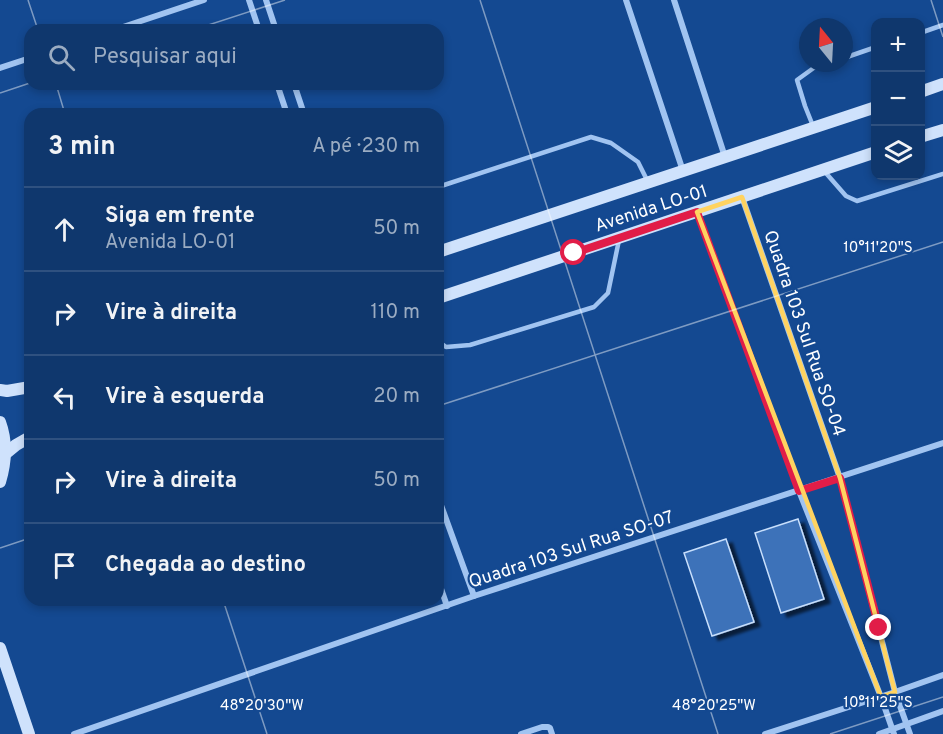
<!DOCTYPE html>
<html lang="pt">
<meta charset="utf-8">
<style>
:root{--surface:#0f376d;--page:#183f72;--text:#f1f3f6;--muted:#9bacc2;--line:#2f5180}
body{margin:0;font-family:Overpass,sans-serif;background:var(--page);color:var(--text)}
.controls{position:absolute;right:18px;top:18px;display:grid;overflow:hidden;border-radius:12px;box-shadow:0 3px 9px #0003}
.controls button{width:54px;height:54px;display:grid;place-items:center;padding:0;border:0;border-bottom:2px solid var(--line);background:var(--surface);color:var(--text);font:30px sans-serif}
.compass{position:absolute;left:799px;top:18px;width:54px;height:54px;border-radius:50%;background:var(--surface);box-shadow:0 3px 9px #0003;rotate:342deg}
.stop{position:absolute;width:18px;height:18px;margin:-14px;border:4px solid #e11d48;border-radius:50%;background:#fff}
.stop.end{background:#e11d48;border-color:#fff;box-shadow:0 2px 6px #0008}
.list{margin:0;padding:0;list-style:none}
h2{display:flex;justify-content:space-between;align-items:center;height:78px;margin:0;padding:0 24px;font-size:26px}
h2 small{font-size:20px;font-weight:400;color:var(--muted)}
.list li{display:grid;grid-template-columns:39px 1fr auto;gap:18px;align-items:center;box-sizing:border-box;height:84px;padding:0 24px;border-top:2px solid var(--line)}
.list b{display:block;font-size:22px;white-space:nowrap}
.list p{margin:0;font-size:20px;white-space:nowrap;color:var(--muted)}
.list em{font-size:20px;font-style:normal;color:var(--muted)}
.icon{flex:none;width:33px;height:33px;fill:none;stroke:currentColor;stroke-width:2;stroke-linecap:round;stroke-linejoin:round}
.map{position:relative;flex:none;width:943px;height:734px;overflow:hidden}
.search{position:absolute;background:var(--surface);box-shadow:0 3px 9px #0003;left:24px;top:24px;width:420px;height:66px;display:flex;align-items:center;gap:15px;box-sizing:border-box;padding:0 21px;border-radius:18px;color:var(--muted);font-size:22px}
.panel{position:absolute;background:var(--surface);box-shadow:0 3px 9px #0003;left:24px;top:108px;width:420px;height:498px;border-radius:18px}
.map>svg:first-child{display:block}
.building{fill:#3d72b9;stroke:#c8dffc;stroke-width:1.5;filter:url(#shadow)}
.lines{fill:none;stroke-linecap:round;stroke-linejoin:round}
.lane{stroke:#a1c4f1;stroke-width:4.5}
.street{stroke:#a1c4f1;stroke-width:6}
.secondary{stroke:#cfe2fc;stroke-width:12}
.route{stroke:#e11d48;stroke-width:8}
.marked{fill:none;stroke:#ffd361;stroke-width:4.5;stroke-linejoin:round}
.ticks{fill:none;stroke:#fff;stroke-width:1.5;stroke-opacity:0.45}
.labels{text-anchor:middle;stroke-width:4.5;stroke-linejoin:round;paint-order:stroke}
.street-label{font-size:18px;fill:#fff;stroke:#144991}
.ticks-label{font-size:15px;text-anchor:middle;fill:#fff;stroke:#144991;stroke-width:4.5;stroke-linejoin:round;paint-order:stroke}
</style>
<div class="map">
<svg width="943" height="734" viewBox="0 0 943 734">
<defs>
<filter id="shadow"><feDropShadow dx="6" dy="4" stdDeviation="1.5" flood-color="#0009"/></filter>
</defs>
<rect width="100%" height="100%" fill="#144991"/>
<!-- building -->
<g class="building">
<path d="M 798,519 L 824,599 L 781,613 L 755,533 Z"/>
<path d="M 726,539 L 754,622 L 712,636 L 684,553 Z"/>
</g>
<g class="lines">
<!-- lane -->
<g class="lane">
<path d="M 920,33 L 943,25"/>
<path d="M 844,58 L 876,47"/>
<path d="M 813,126 L 805,106 L 797,80 L 815,67 L 827,63"/>
<path d="M 825,172 L 846,196 L 857,201 L 943,174"/>
<path d="M 438,187 L 591,137 L 611,143 L 638,162 L 647,180"/>
<path d="M 28,330 L 30,329"/>
<path d="M 438,341 L 446,347 L 470,345 L 594,307 L 608,293 L 619,240"/>
</g>
<!-- street -->
<g class="street">
<path d="M 249,0 L 259,30"/>
<path d="M 266,0 L 276,30"/>
<path d="M 626,0 L 683,171"/>
<path d="M 674,0 L 725,157"/>
<path d="M 114,30 L 204,0"/>
<path d="M 0,68 L 30,58"/>
<path d="M 277,84 L 287,114"/>
<path d="M 294,84 L 304,114"/>
<path d="M 742,197 L 840,478 L 895,692 L 910,734"/>
<path d="M 697,212 L 799,491 L 881,697 L 894,734"/>
<path d="M 438,497 L 474,596"/>
<path d="M 438,580 L 447,606"/>
<path d="M 74,734 L 474,596 L 943,443"/>
<path d="M 521,734 L 542,727 L 548,727 L 550,728 L 552,734"/>
<path d="M 765,734 L 895,692 L 943,675"/>
<path d="M 879,734 L 943,711"/>
</g>
<!-- secondary -->
<g class="secondary">
<path d="M 920,92 L 943,84"/>
<path d="M 920,137 L 943,130"/>
<path d="M 438,252 L 876,107"/>
<path d="M 438,298 L 876,152"/>
<path d="M 0,390 L 7,391 L 30,387"/>
<path d="M 0,422 C 7,441 6,462 0,482"/>
<path d="M 5,454 L 16,445 L 30,437"/>
<path d="M 0,648 L 29,734"/>
</g>
</g>
<g class="lines">
<!-- route -->
<path class="route" d="M 574,253 L 697,212 L 799,491 L 840,478 L 879,628"/>
</g>
<!-- marked area -->
<path class="marked" d="M 742,197 L 840,478 L 895,692 L 881,697 L 697,212 Z"/>
<!-- ticks -->
<path class="ticks" d="M 28,0 L 38,30M 480,0 L 718,734M 931,0 L 943,37M 193,30 L 285,0M 56,84 L 65,114M 0,93 L 30,83M 438,406 L 943,242M 0,548 L 30,538M 223,600 L 267,734M 830,734 L 943,697"/>
<g class="labels">
<!-- street labels -->
<g class="street-label">
<text transform="translate(651 208) rotate(-18)" y="6">Avenida LO-01</text>
<text transform="translate(805 333) rotate(71)" y="6">Quadra 103 Sul Rua SO-04</text>
<text transform="translate(571 549) rotate(-18)" y="6">Quadra 103 Sul Rua SO-07</text>
</g>
</g>
<g class="ticks-label">
<text x="878" y="252">10°11'20"S</text>
<text x="878" y="707">10°11'25"S</text>
<text x="262" y="710">48°20'30"W</text>
<text x="714" y="710">48°20'25"W</text>
</g>
</svg>
<div class="controls">
<button>+</button>
<button>−</button>
<button><svg class="icon" aria-label="layers" viewBox="0 0 24 24"><path d="M12 4l9 5-9 5-9-5zM3 14l9 5 9-5"/></svg></button>
</div>
<svg class="compass" viewBox="-18 -18 36 36"><path d="M0-13l5 13h-10z" fill="#e53935"/><path d="M0 13l5-13h-10z" fill="#9bacc2"/></svg>
<div class="stop" style="left:574px;top:253px"></div>
<div class="stop end" style="left:879px;top:628px"></div>
<div class="search"><svg class="icon" aria-label="search" viewBox="0 0 24 24"><circle cx="10" cy="10" r="6"/><path d="M15 15l6 6"/></svg>Pesquisar aqui</div>
<section class="panel">
<h2>3 min<small>A pé · 230 m</small></h2>
<ul class="list">
<li><svg class="icon" aria-label="ahead" viewBox="0 0 24 24"><path d="M12 20V5M6 11l6-6 6 6"/></svg><div><b>Siga em frente</b><p>Avenida LO-01</p></div><em>50 m</em></li>
<li><svg class="icon" aria-label="right" viewBox="0 0 24 24"><path d="M7 20v-9h11M14 6l5 5-5 5"/></svg><div><b>Vire à direita</b></div><em>110 m</em></li>
<li><svg class="icon" aria-label="left" viewBox="0 0 24 24"><path d="M17 20v-9H6M10 6l-5 5 5 5"/></svg><div><b>Vire à esquerda</b></div><em>20 m</em></li>
<li><svg class="icon" aria-label="right" viewBox="0 0 24 24"><path d="M7 20v-9h11M14 6l5 5-5 5"/></svg><div><b>Vire à direita</b></div><em>50 m</em></li>
<li><svg class="icon" aria-label="arrive" viewBox="0 0 24 24"><path d="M6 21V4h12l-3 4 3 4H6"/></svg><div><b>Chegada ao destino</b></div></li>
</ul>
</section>
</div>
